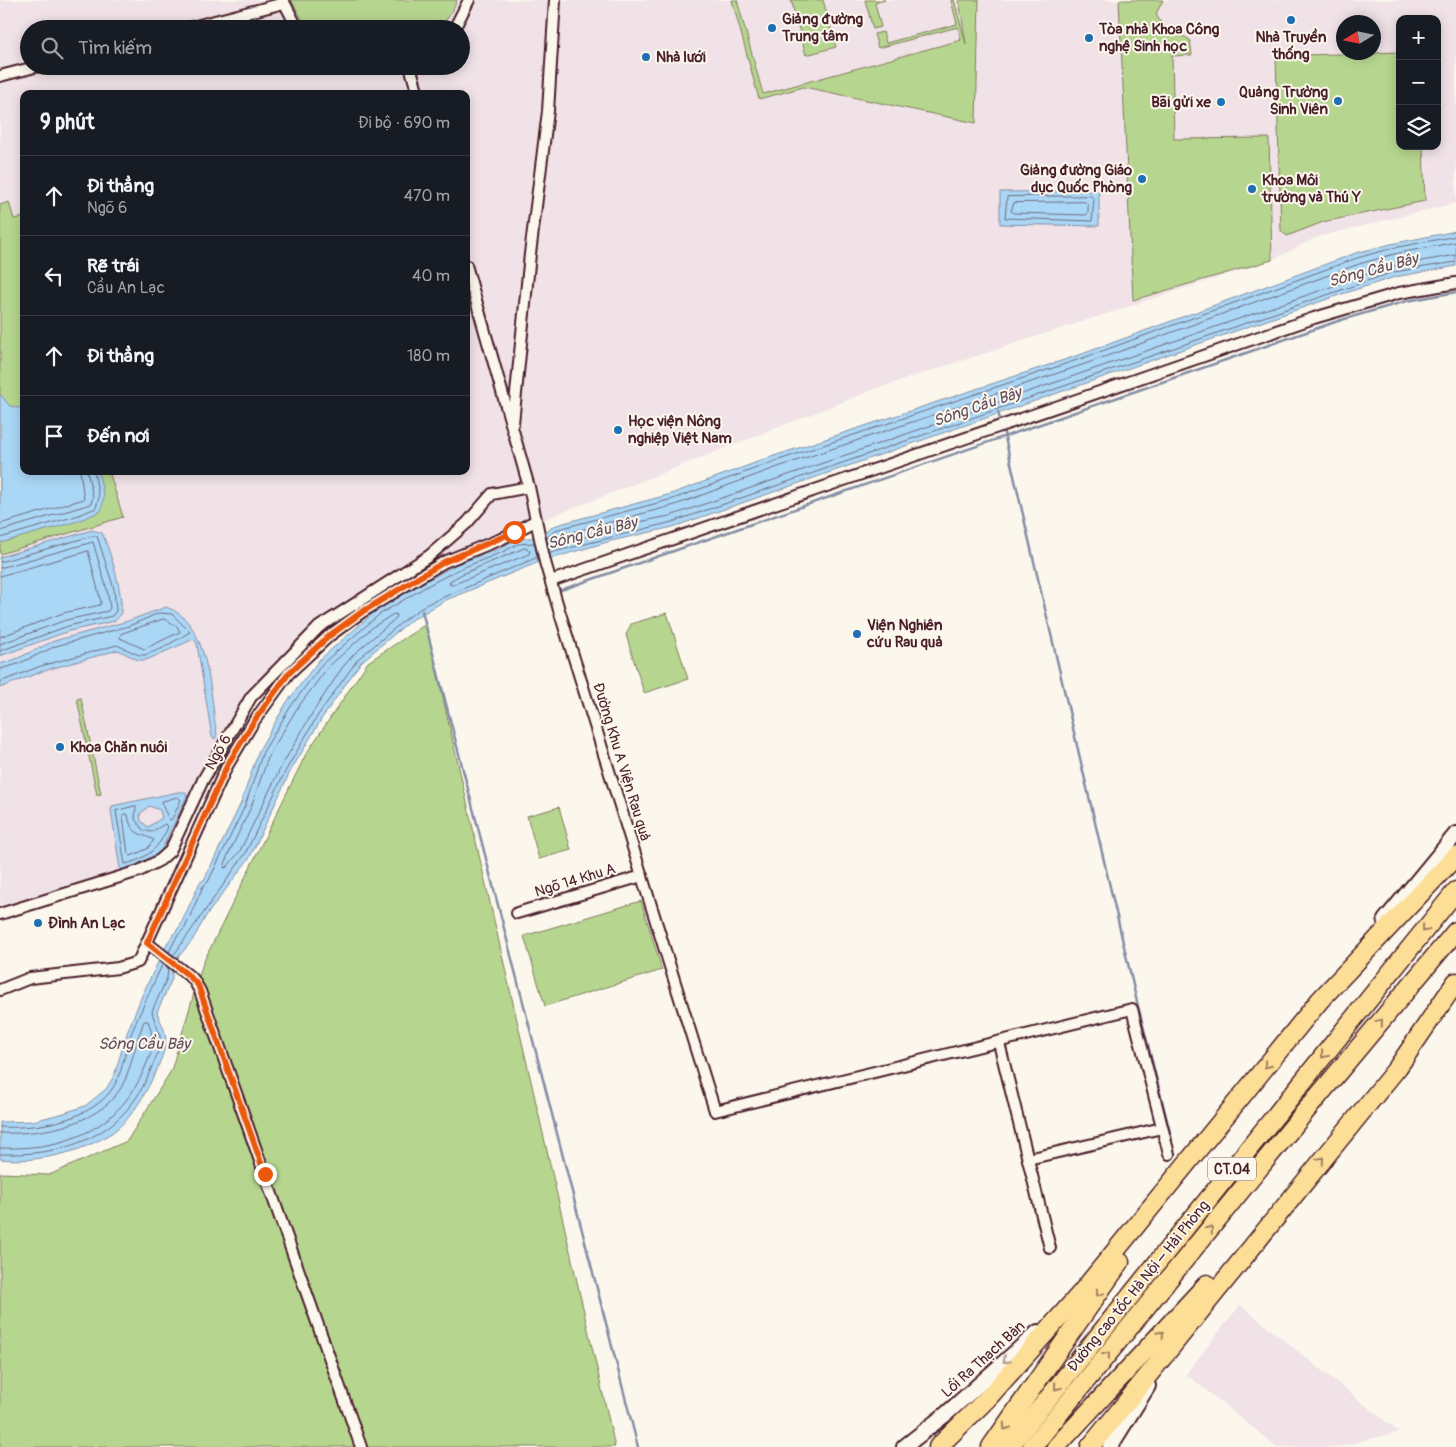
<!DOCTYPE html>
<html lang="vi">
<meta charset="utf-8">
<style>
:root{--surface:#171b24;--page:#242831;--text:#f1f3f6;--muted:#9ea1a6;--line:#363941}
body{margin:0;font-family:Pangolin,sans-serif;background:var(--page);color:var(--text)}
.controls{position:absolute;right:15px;top:15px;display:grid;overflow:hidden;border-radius:10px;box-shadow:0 2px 12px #0003}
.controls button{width:45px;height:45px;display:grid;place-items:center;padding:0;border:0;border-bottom:1px solid var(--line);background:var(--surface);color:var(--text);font:25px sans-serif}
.compass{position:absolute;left:1336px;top:15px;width:45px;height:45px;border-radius:50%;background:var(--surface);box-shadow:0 2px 12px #0003;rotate:260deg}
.stop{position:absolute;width:15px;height:15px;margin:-11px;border:4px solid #ea580c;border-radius:50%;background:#fff}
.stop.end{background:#ea580c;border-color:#fff;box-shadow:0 1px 5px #0008}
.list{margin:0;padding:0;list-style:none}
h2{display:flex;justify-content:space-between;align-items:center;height:65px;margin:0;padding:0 20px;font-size:21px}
h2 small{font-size:16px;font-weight:400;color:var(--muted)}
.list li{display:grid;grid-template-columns:32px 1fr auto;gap:15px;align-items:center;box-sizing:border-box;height:80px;padding:0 20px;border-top:1px solid var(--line)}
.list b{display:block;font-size:19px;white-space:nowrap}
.list p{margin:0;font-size:16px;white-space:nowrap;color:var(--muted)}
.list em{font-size:16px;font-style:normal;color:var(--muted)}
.icon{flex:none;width:28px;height:28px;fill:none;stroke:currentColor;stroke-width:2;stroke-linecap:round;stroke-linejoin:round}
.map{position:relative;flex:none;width:1456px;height:1447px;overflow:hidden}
.search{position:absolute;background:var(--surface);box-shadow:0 2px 12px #0003;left:20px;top:20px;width:450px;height:55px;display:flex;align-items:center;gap:12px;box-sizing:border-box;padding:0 18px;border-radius:28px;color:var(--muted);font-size:19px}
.panel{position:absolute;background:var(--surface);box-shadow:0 2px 12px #0003;left:20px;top:90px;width:450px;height:385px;border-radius:10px}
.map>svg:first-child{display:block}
.built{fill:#f0e2e7;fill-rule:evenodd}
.green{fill:#b6d68f;stroke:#807a5d}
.water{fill:#aad7f6;stroke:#848da5;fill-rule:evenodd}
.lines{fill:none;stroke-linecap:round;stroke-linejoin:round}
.shore{stroke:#70697c;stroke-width:1}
.stream{stroke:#848da5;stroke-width:2.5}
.minor-casing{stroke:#4a1f2b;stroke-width:14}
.secondary-casing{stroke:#4a1f2b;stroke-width:18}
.motorway-casing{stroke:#4a1f2b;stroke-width:21}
.minor{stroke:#fbf7ec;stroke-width:10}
.secondary{stroke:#fbf7ec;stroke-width:14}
.motorway{stroke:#fcde96;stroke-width:18}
.oneway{stroke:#a37e60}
.oneway2{stroke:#ab9695}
.route{stroke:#ea580c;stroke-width:6}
.poi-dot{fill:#1f6fb2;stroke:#fbf7ec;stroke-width:2}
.labels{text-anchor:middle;stroke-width:4;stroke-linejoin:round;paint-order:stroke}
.shield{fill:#fbf7ec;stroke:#7f6065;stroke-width:1}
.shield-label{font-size:14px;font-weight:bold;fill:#4a1f2b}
.poi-label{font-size:15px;font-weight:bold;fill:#4a1f2b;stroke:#fbf7ec;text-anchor:start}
.street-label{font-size:15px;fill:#4a1f2b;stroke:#fbf7ec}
.water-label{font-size:16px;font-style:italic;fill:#624d5e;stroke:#fbf7ec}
</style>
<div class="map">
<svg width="1456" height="1447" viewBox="0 0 1456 1447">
<rect width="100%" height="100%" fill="#fbf7ec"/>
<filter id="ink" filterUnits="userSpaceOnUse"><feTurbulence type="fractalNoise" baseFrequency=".02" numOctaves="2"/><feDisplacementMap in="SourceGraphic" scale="10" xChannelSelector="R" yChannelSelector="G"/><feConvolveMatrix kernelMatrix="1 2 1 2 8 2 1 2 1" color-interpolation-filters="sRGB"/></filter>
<g filter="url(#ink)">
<!-- built -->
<g class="built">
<path d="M 0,0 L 1456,0 L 1456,203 L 1317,237 L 1272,260 L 878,388 L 388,581 L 317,624 L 248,696 L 165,852 L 156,861 L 0,911 ZM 1400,19 L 1437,19 L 1437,146 L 1400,146 ZM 1344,22 L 1374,22 L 1374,52 L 1344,52 ZM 29,29 L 461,29 L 461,66 L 29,66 ZM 24,94 L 466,94 L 466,471 L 24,471 Z"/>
<path d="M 1240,1305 L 1399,1432 L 1337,1447 L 1277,1447 L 1186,1374 Z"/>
</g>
<!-- green -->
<g class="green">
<path d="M 291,0 L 457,0 L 453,10 L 440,29 L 308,29 Z"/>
<path d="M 732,0 L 737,0 L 763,94 L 961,40 L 958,27 L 878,48 L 874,34 L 883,32 L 886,43 L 957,24 L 951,0 L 954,0 L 966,44 L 959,0 L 979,0 L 976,123 L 804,87 L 759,99 Z"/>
<path d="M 791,0 L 823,0 L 836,47 L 806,55 Z"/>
<path d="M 865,0 L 885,0 L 875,3 L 881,27 L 873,29 Z"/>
<path d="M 1119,0 L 1163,0 L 1156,14 C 1166,34 1174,30 1190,40 L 1192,55 L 1172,56 L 1174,139 L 1269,138 L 1272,260 L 1133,300 Z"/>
<path d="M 1400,52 L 1400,146 L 1423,146 L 1425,201 L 1323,222 L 1287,236 L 1281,231 L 1276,56 Z"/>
<path d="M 9,202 L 14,219 L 24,217 L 24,471 L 109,471 L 123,517 L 0,554 L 0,205 Z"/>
<path d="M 667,613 L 688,679 L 644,693 L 626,635 L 631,624 Z"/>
<path d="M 426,624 L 615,1447 L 0,1447 L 0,1173 L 49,1175 L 127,1141 L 171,1071 L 203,963 L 306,754 L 368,662 Z"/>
<path d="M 81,698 L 101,794 L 97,795 L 77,699 Z"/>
<path d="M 559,807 L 571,850 L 539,859 L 527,816 Z"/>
<path d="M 641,901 L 662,970 L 545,1006 L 524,936 Z"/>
</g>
<!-- water -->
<g class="water">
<path d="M 1099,191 L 1099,226 L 1000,224 L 1000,192 Z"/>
<path d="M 1456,231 L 1456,266 L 1395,277 L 1339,295 L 673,527 L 611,541 L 539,562 L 446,600 L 410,621 L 361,662 L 322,718 L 290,772 L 250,857 L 206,916 L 192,941 L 179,956 L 172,970 L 172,979 L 157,1012 C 159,1019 164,1027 165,1033 C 168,1046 160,1062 155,1073 C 145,1095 132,1118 113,1132 C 82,1153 37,1163 0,1159 L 0,1122 L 33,1121 L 64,1113 L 85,1106 L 106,1089 L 114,1076 L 127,1033 L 143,993 L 168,942 L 180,926 L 200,882 L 204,880 L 241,803 L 259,750 L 287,702 L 319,660 L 378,609 L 424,582 L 455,565 L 503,547 L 515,539 L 542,537 L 553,526 L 671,494 L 771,457 L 1082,354 L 1356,253 L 1391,244 Z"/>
<path d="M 0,394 L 10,406 L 24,409 L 24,471 L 98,471 L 104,497 L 101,511 L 78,521 L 0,543 Z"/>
<path d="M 92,530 L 102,533 C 110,551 123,592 121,611 C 121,615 118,618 115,621 L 69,631 L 0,656 L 0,557 Z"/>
<path d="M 166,607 C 210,621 210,695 217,735 L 215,739 L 212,737 L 197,644 L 194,639 L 146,660 L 138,660 L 118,650 L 43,671 L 0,688 L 0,664 L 16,659 L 54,641 L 128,621 Z"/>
<path d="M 178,792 L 186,792 L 187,796 L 160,853 L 144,863 L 124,870 L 120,869 L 111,810 L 112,806 ZM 149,806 L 160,810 L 162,818 L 148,827 L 141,821 L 140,814 Z"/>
</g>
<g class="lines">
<!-- shore -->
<g class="shore">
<path d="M 1091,196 L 1094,199 L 1092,221 L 1005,218 L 1007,197 Z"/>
<path d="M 1085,202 L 1088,205 L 1088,213 L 1086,215 L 1014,213 L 1011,211 L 1014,203 Z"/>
<path d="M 1456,242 L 1394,254 L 1359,264 L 1085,364 L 775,468 L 675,505 L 558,536 L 553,543 L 556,545 C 594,535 631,522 670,516 L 1368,274 L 1393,266 L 1456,255"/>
<path d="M 0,524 L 84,499 L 80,471"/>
<path d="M 0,531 L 91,504 L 93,497 L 87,471"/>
<path d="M 0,538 L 76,516 L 96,508 L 99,497 L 94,471"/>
<path d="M 546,539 L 555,530 L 673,499 L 773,462 L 1083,358 L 1357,258 L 1393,248 L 1456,236"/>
<path d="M 525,548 L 530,550 L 529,554 L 452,585 L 449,584 L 450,581 L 460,575 Z"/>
<path d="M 550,553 L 672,522 L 1370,280 L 1394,272 L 1456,262"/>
<path d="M 0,562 L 92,536 L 97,536 L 114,589 L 116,611 L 112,616 L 68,626 L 0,651"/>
<path d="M 0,568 L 93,542 L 107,590 L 110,608 L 108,611 L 66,620 L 0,644"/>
<path d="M 0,576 L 88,551 L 101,602 L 100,605 L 63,613 L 0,637"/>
<path d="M 394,614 L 397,615 L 396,618 L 354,654 L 342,668 L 313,712 L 281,767 L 240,851 L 227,867 L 224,868 L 227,857 L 251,807 L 269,755 L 296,710 L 328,667 L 373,627 Z"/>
<path d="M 164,619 L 177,626 L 180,632 L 144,649 L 120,638 L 121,634 Z"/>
<path d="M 0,669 L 18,664 L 56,646 L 129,626 L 159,613 L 172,614 L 190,632 L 161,649 L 145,655 L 139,655 L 117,645 L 41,666 L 0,682"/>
<path d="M 178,797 L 181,800 L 172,819 L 169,820 L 161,802 Z"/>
<path d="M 136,806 L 135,819 L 143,830 L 151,832 L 165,824 L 168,827 C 159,848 147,859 125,864 L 116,811 Z"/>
<path d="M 125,814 L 128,815 C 131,836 142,833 154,840 L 147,849 L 131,856 L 128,854 L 123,816 Z"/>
<path d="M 169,952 L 177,936 L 185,928 L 203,886 L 208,882 L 245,806 L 263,752 L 291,706 L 323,663 L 380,614 L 427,586 L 457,570 L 505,551 L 517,544 L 535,543"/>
<path d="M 173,956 L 245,854 L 286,770 L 318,715 L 358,659 L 407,618 L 427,604 L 538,557"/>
<path d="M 0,1127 C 35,1129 87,1121 110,1092 C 123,1075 124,1053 131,1034 C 141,1010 152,987 163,963"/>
<path d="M 0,1133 C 43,1135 106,1124 125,1080 C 133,1061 136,1040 144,1021 L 148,1021 C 156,1045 153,1049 143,1072 C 116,1132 62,1150 0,1148"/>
<path d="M 0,1154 C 63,1156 121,1138 148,1076 C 152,1066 158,1055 160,1044 C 162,1033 154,1023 152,1011 L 167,978 L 168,967"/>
</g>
<!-- stream -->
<g class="stream">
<path d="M 998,412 L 1001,424"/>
<path d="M 1003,429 L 1137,1002 L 1172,1140"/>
<path d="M 561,590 L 1341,320 L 1407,301 L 1456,292"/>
<path d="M 422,611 L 638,1447"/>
</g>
<!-- minor casing -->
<g class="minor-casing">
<g id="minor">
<path d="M 283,0 L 298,29"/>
<path d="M 184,29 L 284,3"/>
<path d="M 454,29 L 469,0"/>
<path d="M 361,66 L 390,66"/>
<path d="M 410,66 L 418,94"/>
<path d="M 0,76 L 39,66"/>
<path d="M 466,265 L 529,487 L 545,562 L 559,610 L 715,1111 L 1132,1009 L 1169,1154"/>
<path d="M 513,423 L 530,254 L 548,111 L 555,0"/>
<path d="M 551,581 L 1314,318 L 1399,293 L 1456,283"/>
<path d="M 517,913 L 642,876"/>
<path d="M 0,914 L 139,871 L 160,860 L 170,851 L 203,780 L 251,697 L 319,627 L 429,556 L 467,523 L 492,494 L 529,487"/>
<path d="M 147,943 L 193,979 L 200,991 L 361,1447"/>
<path d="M 0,990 L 30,978 L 118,968 L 138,962 L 227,766 L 254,721 L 289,673 L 329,636 L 362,612 L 444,562 L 501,539 L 535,521"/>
<path d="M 999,1043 L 1050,1248"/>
<path d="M 1028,1159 L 1162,1128"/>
</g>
</g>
<!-- secondary casing -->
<g class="secondary-casing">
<g id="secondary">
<path d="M 1385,920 L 1456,834"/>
<path d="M 904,1447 L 946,1414 L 1038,1332"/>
<path d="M 1110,1447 L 1148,1386"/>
</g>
</g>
<!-- motorway casing -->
<g class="motorway-casing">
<g id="motorway">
<path d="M 938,1447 L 987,1399 L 1081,1293 L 1320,1000 L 1456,856"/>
<path d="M 991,1447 L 1120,1262"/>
<path d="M 1009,1447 L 1456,891"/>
<path d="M 1032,1447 L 1304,1113 L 1456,931"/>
<path d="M 1056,1447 L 1207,1284"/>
<path d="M 1090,1447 L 1398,1067 L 1456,982"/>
</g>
</g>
<!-- minor -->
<use href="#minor" class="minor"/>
<!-- secondary -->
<use href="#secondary" class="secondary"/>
<!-- motorway -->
<use href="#motorway" class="motorway"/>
</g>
<!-- one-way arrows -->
<defs><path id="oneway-chevron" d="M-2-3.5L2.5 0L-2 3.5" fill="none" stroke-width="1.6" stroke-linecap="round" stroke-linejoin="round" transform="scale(1.25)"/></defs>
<g class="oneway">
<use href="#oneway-chevron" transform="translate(1425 929) rotate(129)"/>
<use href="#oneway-chevron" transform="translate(1380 1022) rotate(-50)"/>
<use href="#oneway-chevron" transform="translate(1324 1055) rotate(129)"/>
<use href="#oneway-chevron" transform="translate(1267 1065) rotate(129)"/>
<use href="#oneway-chevron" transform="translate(1321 1160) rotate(-50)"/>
<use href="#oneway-chevron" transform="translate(1210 1229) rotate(-51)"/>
<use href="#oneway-chevron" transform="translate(1099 1293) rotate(124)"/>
<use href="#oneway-chevron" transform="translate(1161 1334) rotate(-47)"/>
<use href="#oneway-chevron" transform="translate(1107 1355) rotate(-51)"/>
<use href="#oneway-chevron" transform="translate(1057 1387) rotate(129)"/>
<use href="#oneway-chevron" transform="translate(1006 1427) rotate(125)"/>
</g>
<use class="oneway2" href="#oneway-chevron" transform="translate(1006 1360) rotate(138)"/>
</g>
<g class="lines" filter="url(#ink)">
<!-- route -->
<path class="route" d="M 265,1174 L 198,985 L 188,975 L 147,943 L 227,766 L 254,721 L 289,673 L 329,636 L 362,612 L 444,562 L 514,532"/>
</g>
<!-- markers -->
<g class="poi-dot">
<circle cx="1291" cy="20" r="5"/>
<circle cx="772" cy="28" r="5"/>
<circle cx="1089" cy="38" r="5"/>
<circle cx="646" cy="57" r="5"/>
<circle cx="1338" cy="101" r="5"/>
<circle cx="1221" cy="102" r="5"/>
<circle cx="1142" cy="179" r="5"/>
<circle cx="1252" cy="189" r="5"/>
<circle cx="618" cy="430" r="5"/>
<circle cx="857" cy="634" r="5"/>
<circle cx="60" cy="747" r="5"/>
<circle cx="38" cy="923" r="5"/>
</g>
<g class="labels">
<!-- shield labels -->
<rect class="shield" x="1208" y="1157.5" width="48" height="23" rx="4"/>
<g class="shield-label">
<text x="1232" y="1174">CT.04</text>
</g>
<!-- poi labels -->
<g class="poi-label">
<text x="782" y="24">Giảng đường<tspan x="782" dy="17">Trung tâm</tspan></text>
<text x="1099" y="34">Tòa nhà Khoa Công<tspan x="1099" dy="17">nghệ Sinh học</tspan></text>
<text x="1291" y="42" text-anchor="middle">Nhà Truyền<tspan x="1291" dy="17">thống</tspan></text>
<text x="656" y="62">Nhà lưới</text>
<text x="1328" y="97" text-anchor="end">Quảng Trường<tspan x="1328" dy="17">Sinh Viên</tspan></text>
<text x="1211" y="107" text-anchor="end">Bãi gửi xe</text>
<text x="1132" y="175" text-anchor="end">Giảng đường Giáo<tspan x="1132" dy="17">dục Quốc Phòng</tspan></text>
<text x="1262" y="185">Khoa Môi<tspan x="1262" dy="17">trường và Thú Y</tspan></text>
<text x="628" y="426">Học viện Nông<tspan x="628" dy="17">nghiệp Việt Nam</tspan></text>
<text x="867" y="630">Viện Nghiên<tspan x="867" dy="17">cứu Rau quả</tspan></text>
<text x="70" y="752">Khoa Chăn nuôi</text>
<text x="48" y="928">Đình An Lạc</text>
</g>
<!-- street labels -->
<g class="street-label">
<text transform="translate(218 752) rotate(-61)" y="5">Ngõ 6</text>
<text transform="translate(622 762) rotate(73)" y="5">Đường Khu A Viện Rau quả</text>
<text transform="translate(575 880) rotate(-17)" y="5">Ngõ 14 Khu A</text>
<text transform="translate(1138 1286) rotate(-51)" y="5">Đường cao tốc Hà Nội – Hải Phòng</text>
<text transform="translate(983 1359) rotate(-42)" y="5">Lối Ra Thạch Bàn</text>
</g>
<!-- water labels -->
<g class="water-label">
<text transform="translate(1373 269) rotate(-15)" y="6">Sông Cầu Bây</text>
<text transform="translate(977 406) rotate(-19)" y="6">Sông Cầu Bây</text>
<text transform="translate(592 532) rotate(-14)" y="6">Sông Cầu Bây</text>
<text x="144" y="1049">Sông Cầu Bây</text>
</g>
</g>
</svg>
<div class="controls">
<button>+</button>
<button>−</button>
<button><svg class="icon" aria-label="layers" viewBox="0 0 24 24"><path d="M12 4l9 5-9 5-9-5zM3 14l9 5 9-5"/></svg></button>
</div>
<svg class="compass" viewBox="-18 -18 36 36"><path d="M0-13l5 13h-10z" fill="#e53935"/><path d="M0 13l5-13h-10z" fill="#9ea1a6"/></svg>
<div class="stop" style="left:514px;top:532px"></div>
<div class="stop end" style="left:265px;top:1174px"></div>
<div class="search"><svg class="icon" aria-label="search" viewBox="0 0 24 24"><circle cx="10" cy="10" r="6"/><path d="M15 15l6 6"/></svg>Tìm kiếm</div>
<section class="panel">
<h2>9 phút<small>Đi bộ · 690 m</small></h2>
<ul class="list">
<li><svg class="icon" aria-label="ahead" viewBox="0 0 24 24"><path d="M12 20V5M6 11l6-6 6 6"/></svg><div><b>Đi thẳng</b><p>Ngõ 6</p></div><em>470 m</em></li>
<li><svg class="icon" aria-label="left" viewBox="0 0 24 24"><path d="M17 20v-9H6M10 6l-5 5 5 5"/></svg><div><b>Rẽ trái</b><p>Cầu An Lạc</p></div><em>40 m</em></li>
<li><svg class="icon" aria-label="ahead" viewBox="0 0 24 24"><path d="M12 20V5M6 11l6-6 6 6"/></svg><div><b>Đi thẳng</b></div><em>180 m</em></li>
<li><svg class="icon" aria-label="arrive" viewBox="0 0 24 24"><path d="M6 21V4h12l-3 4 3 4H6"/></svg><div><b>Đến nơi</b></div></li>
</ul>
</section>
</div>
